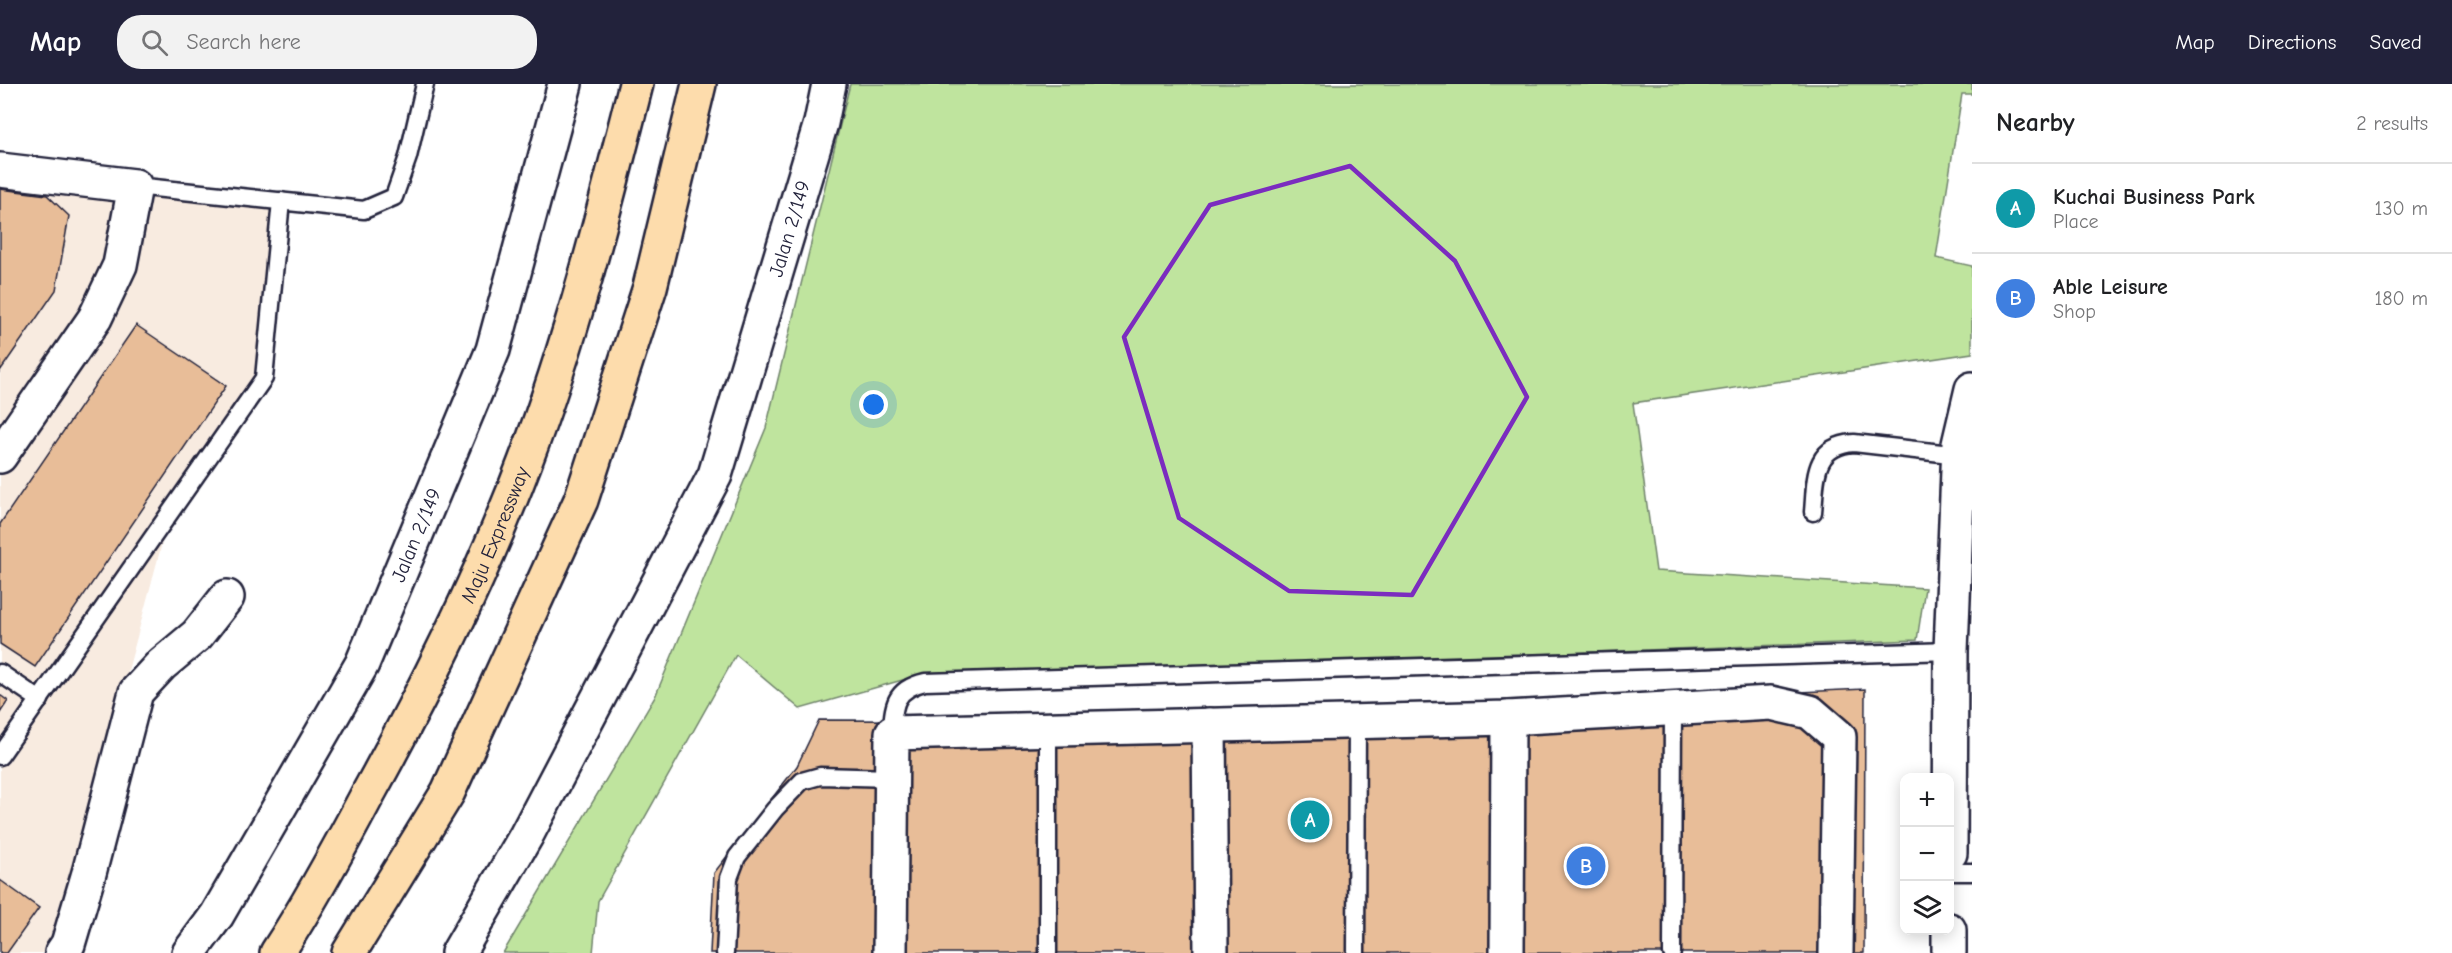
<!DOCTYPE html>
<meta charset="utf-8">
<style>
:root{--surface:#fff;--page:#f2f2f2;--text:#202124;--muted:#757577;--line:#e0e0e0;--accent:#22223b}
body{margin:0;font-family:"Comic Neue",sans-serif;background:var(--page);color:var(--text)}
.controls{position:absolute;right:18px;bottom:18px;display:grid;overflow:hidden;border-radius:12px;box-shadow:0 3px 15px #0003}
.controls button{width:54px;height:54px;display:grid;place-items:center;padding:0;border:0;border-bottom:2px solid var(--line);background:var(--surface);color:var(--text);font:30px sans-serif}
.you{position:absolute;left:874px;top:321px;width:21px;height:21px;margin:-15px;border:4px solid #fff;border-radius:50%;background:#1a73e8;box-shadow:0 0 0 9px #1a73e833}
.badge{display:grid;place-items:center;width:39px;height:39px;border-radius:50%;background:var(--accent);color:#fff;font-size:20px;font-weight:700}
.pin{position:absolute;translate:-50% -50%;border:3px solid #fff;box-shadow:0 2px 6px #0006}
.list{margin:0;padding:0;list-style:none}
h2{display:flex;justify-content:space-between;align-items:center;height:78px;margin:0;padding:0 24px;font-size:26px}
h2 small{font-size:20px;font-weight:400;color:var(--muted)}
.list li{display:grid;grid-template-columns:39px 1fr auto;gap:18px;align-items:center;box-sizing:border-box;height:90px;padding:0 24px;border-top:2px solid var(--line)}
.list b{display:block;font-size:22px;white-space:nowrap}
.list p{margin:0;font-size:20px;white-space:nowrap;color:var(--muted)}
.list em{font-size:20px;font-style:normal;color:var(--muted)}
.icon{flex:none;width:33px;height:33px;fill:none;stroke:currentColor;stroke-width:2;stroke-linecap:round;stroke-linejoin:round}
.map{position:relative;flex:none;width:1972px;height:869px;overflow:hidden}
header{display:flex;align-items:center;gap:36px;box-sizing:border-box;height:84px;padding:0 30px;background:var(--accent);color:#fff}
header strong{font-size:28px}
nav{display:flex;gap:33px;margin-inline-start:auto;font-size:21px}
.search{width:420px;height:54px;background:var(--page);display:flex;align-items:center;gap:15px;box-sizing:border-box;padding:0 21px;border-radius:24px;color:var(--muted);font-size:22px}
main{display:flex}
aside{flex:1;background:var(--surface)}
.map>svg:first-child{display:block}
.built{fill:#f8ebe0}
.green{fill:#bfe49e;stroke:#70836c;stroke-width:1.5}
.building{fill:#e8bd98;stroke:#22223b;stroke-width:1.5}
.lines{fill:none;stroke-linecap:round;stroke-linejoin:round}
.service-casing{stroke:#22223b;stroke-width:21}
.minor-casing{stroke:#22223b;stroke-width:38}
.secondary-casing{stroke:#22223b;stroke-width:38}
.motorway-casing{stroke:#22223b;stroke-width:38}
.service{stroke:#fff;stroke-width:16}
.minor{stroke:#fff;stroke-width:33}
.secondary{stroke:#fff;stroke-width:33}
.motorway{stroke:#fddcac;stroke-width:33}
.marked{fill:none;stroke:#7b2cbf;stroke-width:4.5;stroke-linejoin:round}
.labels{text-anchor:middle;stroke-width:4.5;stroke-linejoin:round;paint-order:stroke}
.street-label{font-size:20px;fill:#22223b;stroke:#fff}
</style>
<header>
<strong>Map</strong>
<div class="search"><svg class="icon" aria-label="search" viewBox="0 0 24 24"><circle cx="10" cy="10" r="6"/><path d="M15 15l6 6"/></svg>Search here</div>
<nav><a>Map</a><a>Directions</a><a>Saved</a></nav>
</header>
<main>
<div class="map">
<svg width="1972" height="869" viewBox="0 0 1972 869">
<rect width="100%" height="100%" fill="#fff"/>
<filter id="ink" filterUnits="userSpaceOnUse"><feTurbulence type="fractalNoise" baseFrequency=".0167" numOctaves="2"/><feDisplacementMap in="SourceGraphic" scale="12" xChannelSelector="R" yChannelSelector="G"/><feConvolveMatrix kernelMatrix="1 2 1 2 8 2 1 2 1" color-interpolation-filters="sRGB"/></filter>
<g filter="url(#ink)">
<!-- built -->
<path class="built" d="M 0,95 L 272,126 L 255,291 L 177,403 L 57,853 L 45,869 L 0,869 Z"/>
<!-- green -->
<path class="green" d="M 850,0 L 1972,0 L 1972,10 L 1962,10 L 1936,174 L 1972,182 L 1972,269 L 1633,319 L 1656,487 L 1925,504 L 1917,556 L 913,593 L 800,625 L 736,571 L 598,817 L 593,869 L 503,869 L 655,613 L 766,344 Z"/>
<!-- building -->
<g class="building">
<path d="M 0,105 L 47,111 L 69,132 L 56,206 L 0,287 Z"/>
<path d="M 136,241 L 226,302 L 35,583 L 0,560 L 0,440 Z"/>
<path d="M 1865,605 L 1864,869 L 710,869 L 714,789 L 797,682 L 819,636 L 1174,637 Z"/>
<path d="M 0,611 L 8,617 L 0,629 Z"/>
<path d="M 0,796 L 39,824 L 7,869 L 0,869 Z"/>
</g>
<g class="lines">
<!-- service casing -->
<g class="service-casing">
<g id="service">
<path d="M 135,102 L 364,126 L 394,113 L 408,73 L 425,0"/>
<path d="M 1813,428 C 1816,396 1812,362 1854,359 L 1959,371"/>
<path d="M 0,589 L 40,616"/>
<path d="M 1048,646 L 1048,869"/>
<path d="M 892,649 C 893,622 894,605 925,598 L 1951,567"/>
<path d="M 0,672 L 264,294 L 281,117"/>
<path d="M 1950,788 L 1972,788"/>
<path d="M 725,869 L 729,794 L 737,773 L 775,725 L 802,697 L 820,692 L 891,694"/>
<path d="M 1356,869 L 1357,638"/>
<path d="M 1672,869 L 1673,624"/>
</g>
</g>
<!-- minor casing -->
<g class="minor-casing">
<g id="minor">
<path d="M 0,86 L 135,102 L 120,181 L 95,234 L 0,372"/>
<path d="M 1209,641 L 1211,869"/>
<path d="M 62,869 L 68,860 L 89,789 L 136,608 L 161,581 L 197,551 L 227,513"/>
<path d="M 890,869 L 892,649 L 1508,634 L 1771,619 L 1810,628 L 1839,653 L 1836,869"/>
<path d="M 1507,869 L 1508,634"/>
</g>
</g>
<!-- secondary casing -->
<g class="secondary-casing">
<g id="secondary">
<path d="M 1950,769 L 1951,567 L 1959,360 L 1972,305"/>
<path id="s1" d="M 189,869 L 217,831 L 362,580 L 493,266 L 565,0"/>
<path id="s2" d="M 458,869 L 526,752 L 715,391 L 821,39 L 829,0"/>
<path d="M 1949,869 L 1949,846"/>
</g>
</g>
<!-- motorway casing -->
<g class="motorway-casing">
<g id="motorway">
<path id="s3" d="M 277,869 C 311,817 340,763 369,708 C 428,601 482,492 525,378 C 572,255 604,127 636,0"/>
<path d="M 349,869 L 448,708 L 581,416 L 650,203 L 699,0"/>
</g>
</g>
<!-- service -->
<use href="#service" class="service"/>
<!-- minor -->
<use href="#minor" class="minor"/>
<!-- secondary -->
<use href="#secondary" class="secondary"/>
<!-- motorway -->
<use href="#motorway" class="motorway"/>
</g>
</g>
<!-- marked area -->
<path class="marked" d="M 1350,82 L 1455,177 L 1527,313 L 1412,511 L 1289,507 L 1179,434 L 1124,253 L 1210,121 Z"/>
<g class="labels">
<!-- street labels -->
<g class="street-label">
<text dy="7" stroke="none"><textPath href="#s2" startOffset="800">Jalan 2/149</textPath></text>
<text dy="7" stroke="none"><textPath href="#s3" startOffset="472">Maju Expressway</textPath></text>
<text dy="7" stroke="none"><textPath href="#s1" startOffset="477">Jalan 2/149</textPath></text>
</g>
</g>
</svg>
<div class="controls">
<button>+</button>
<button>−</button>
<button><svg class="icon" aria-label="layers" viewBox="0 0 24 24"><path d="M12 4l9 5-9 5-9-5zM3 14l9 5 9-5"/></svg></button>
</div>
<div class="you"></div>
<div class="pin badge" style="left:1310px;top:736px;background:#0f9aa8">A</div>
<div class="pin badge" style="left:1586px;top:782px;background:#3f7fe0">B</div>
</div>
<aside>
<h2>Nearby<small>2 results</small></h2>
<ul class="list">
<li><span class="badge" style="background:#0f9aa8">A</span><div><b>Kuchai Business Park</b><p>Place</p></div><em>130 m</em></li>
<li><span class="badge" style="background:#3f7fe0">B</span><div><b>Able Leisure</b><p>Shop</p></div><em>180 m</em></li>
</ul>
</aside>
</main>
